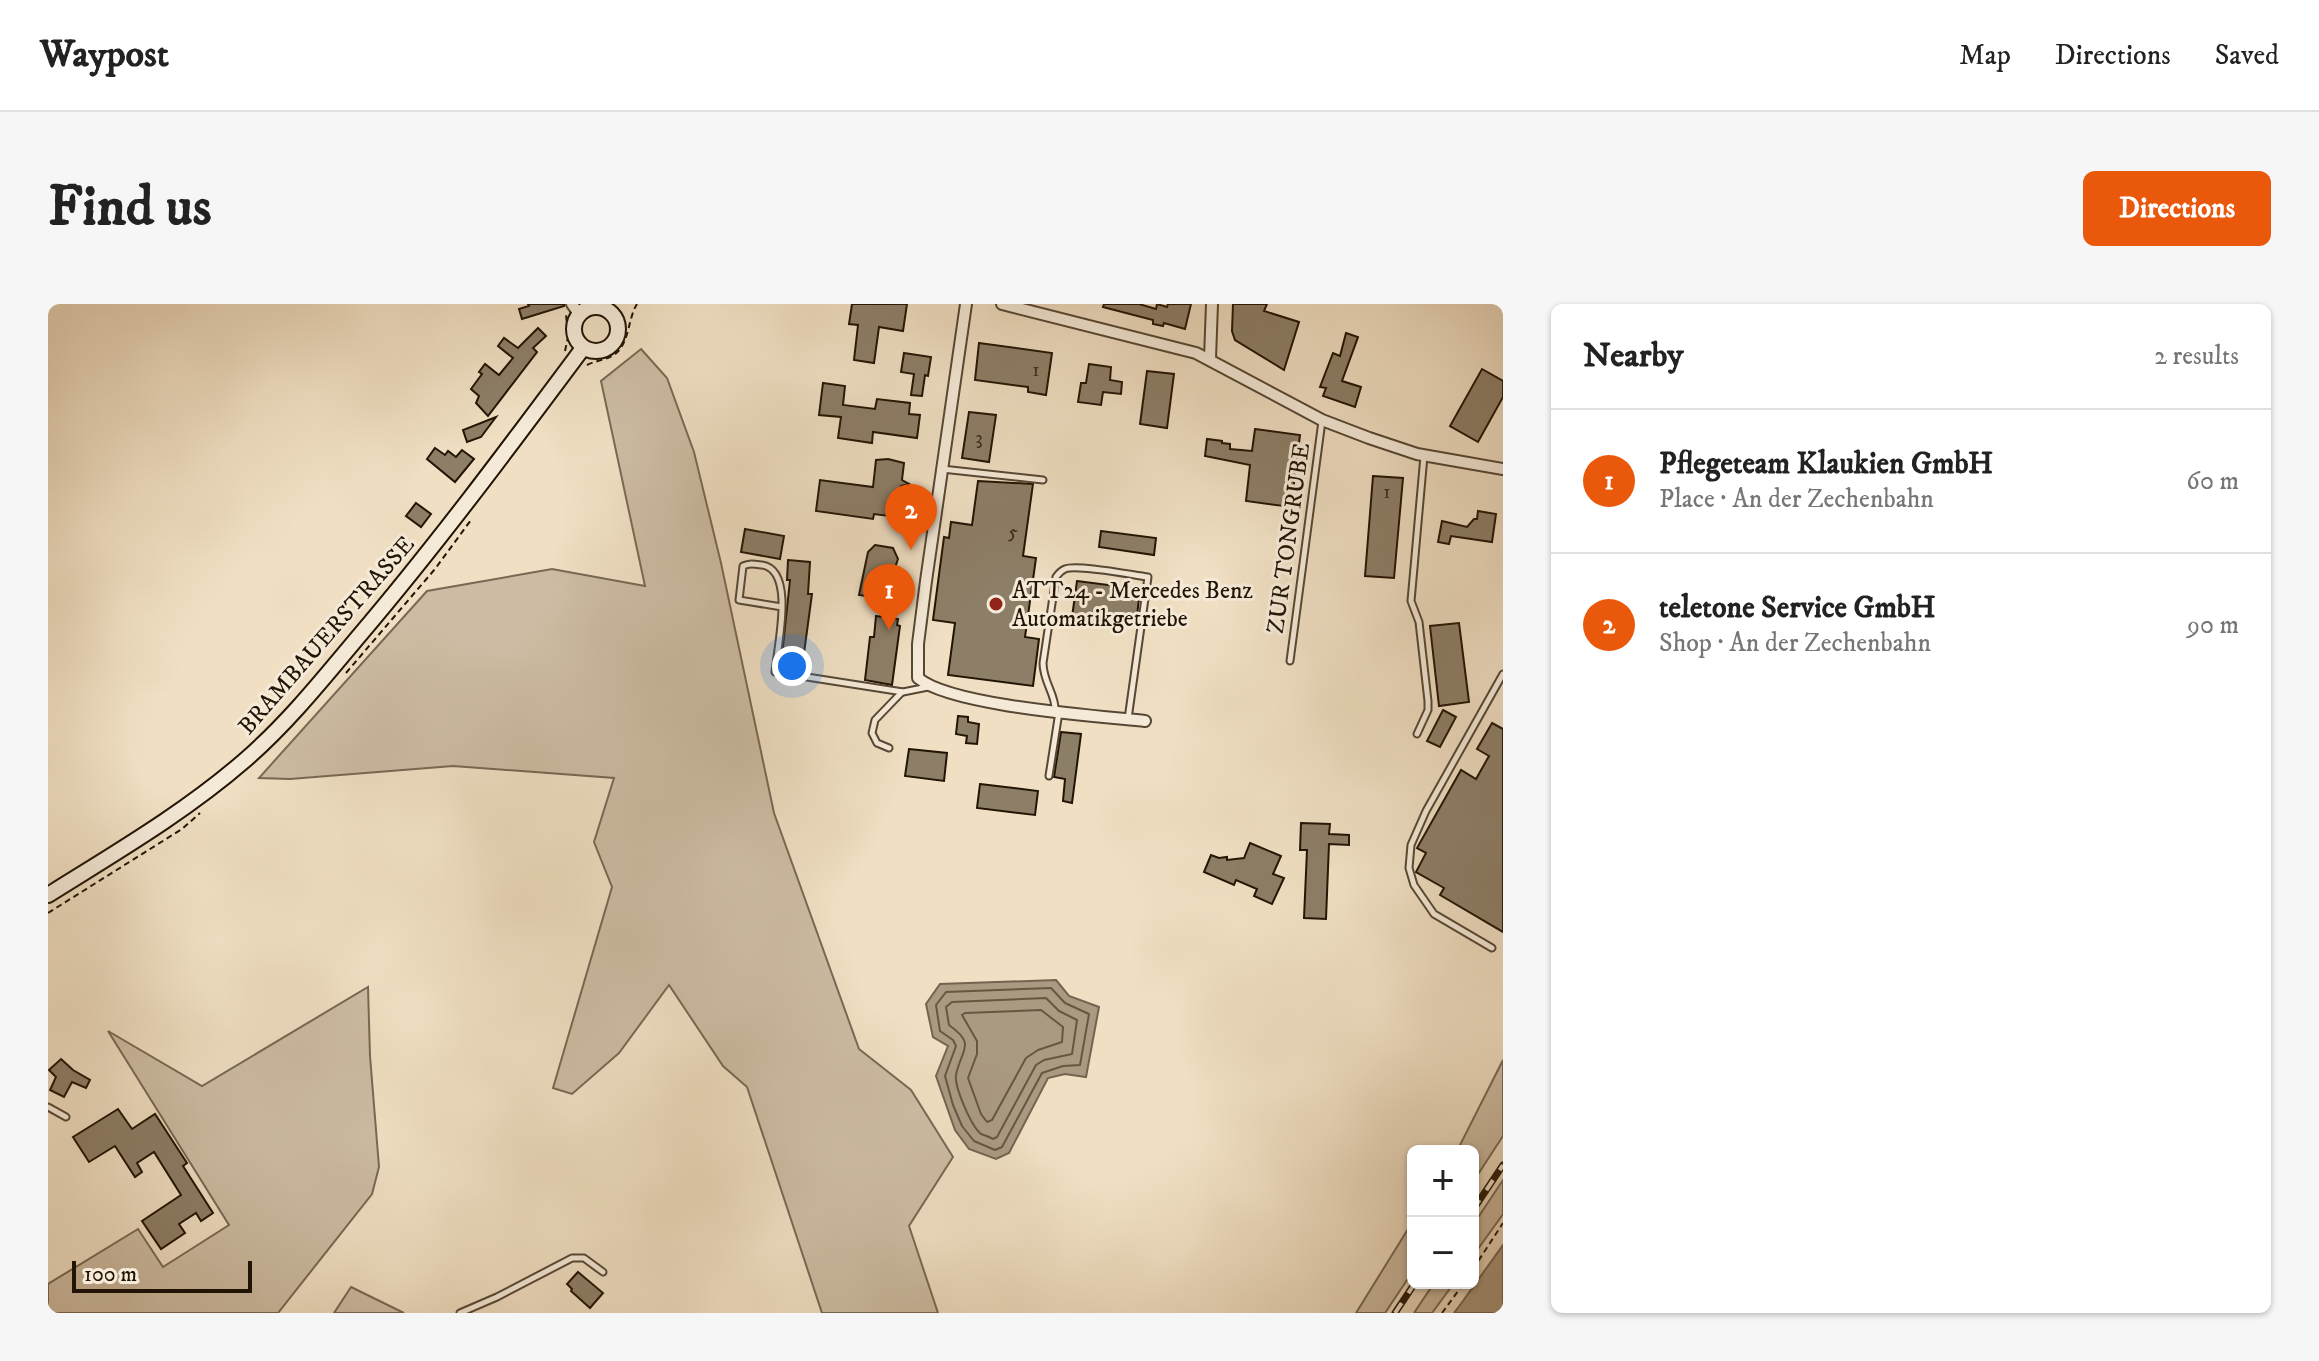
<!DOCTYPE html>
<meta charset="utf-8">
<style>
:root{--surface:#fff;--page:#f6f6f6;--text:#222;--muted:#767676;--line:#e0e0e0;--accent:#ea580c}
body{margin:0;font-family:"IM FELL DW Pica",serif;background:var(--page);color:var(--text)}
.controls{position:absolute;right:24px;bottom:24px;display:grid;overflow:hidden;border-radius:12px;box-shadow:0 2px 6px #0004}
.controls button{width:72px;height:72px;display:grid;place-items:center;padding:0;border:0;border-bottom:2px solid var(--line);background:var(--surface);color:var(--text);font:40px sans-serif}
.scale{position:absolute;left:24px;bottom:20px;width:180px;box-sizing:border-box;padding-left:8px;border:4px solid #221404;border-top:0;font-size:22px;line-height:28px;white-space:nowrap;color:#221404;-webkit-text-stroke:6px #f5ead8;paint-order:stroke}
.you{position:absolute;left:744px;top:362px;width:28px;height:28px;margin:-20px;border:6px solid #fff;border-radius:50%;background:#1a73e8;box-shadow:0 0 0 12px #1a73e833}
.badge{display:grid;place-items:center;width:52px;height:52px;border-radius:50%;background:var(--accent);color:#fff;font-size:26px;font-weight:700}
.pin{position:absolute;translate:-50% -66px;filter:drop-shadow(0 2px 4px #0008)}
.pin::after{content:'';position:absolute;top:42px;width:28px;height:24px;background:inherit;clip-path:polygon(0 0,100% 0,50% 100%)}
.list{margin:0;padding:0;list-style:none}
h2{display:flex;justify-content:space-between;align-items:center;height:104px;margin:0;padding:0 32px;font-size:34px}
h2 small{font-size:26px;font-weight:400;color:var(--muted)}
.list li{display:grid;grid-template-columns:52px 1fr auto;gap:24px;align-items:center;box-sizing:border-box;height:144px;padding:0 32px;border-top:2px solid var(--line)}
.list b{display:block;font-size:30px;white-space:nowrap}
.list p{margin:0;font-size:26px;white-space:nowrap;color:var(--muted)}
.list em{font-size:26px;font-style:normal;color:var(--muted)}
.map{position:relative;flex:none;width:1455px;height:1009px;overflow:hidden;border-radius:12px}
header{display:flex;align-items:center;gap:48px;box-sizing:border-box;height:112px;padding:0 40px;background:var(--surface);border-bottom:2px solid var(--line)}
header strong{font-size:38px}
nav{display:flex;gap:44px;margin-inline-start:auto;font-size:28px}
.intro{display:flex;align-items:center;justify-content:space-between;box-sizing:border-box;height:192px;padding:0 48px}
h1{margin:0;font-size:56px}
.button{padding:20px 36px;border-radius:12px;background:var(--accent);color:#fff;font-size:28px;font-weight:700}
main{display:flex;gap:48px;padding:0 48px}
aside{flex:1;background:var(--surface);border-radius:12px;box-shadow:0 2px 6px #0004}
.map>svg:first-child{display:block}
.green{fill:#cdbca3;stroke:#786854;stroke-width:2}
.water{fill:#aa9a82;stroke:#746450;stroke-width:2}
.lines{fill:none;stroke-linecap:round;stroke-linejoin:round}
.shore{stroke:#665743;stroke-width:2}
.building{fill:#8d7e67;stroke:#221404;stroke-width:2}
.lane-casing{stroke:#564734;stroke-width:9}
.street-casing{stroke:#564734;stroke-width:14}
.secondary-casing{stroke:#221404;stroke-width:18}
.path{stroke:#221404;stroke-width:2;stroke-dasharray:6 4;stroke-linecap:butt}
.lane{stroke:#f5ead8;stroke-width:5}
.street{stroke:#f5ead8;stroke-width:10}
.secondary{stroke:#f5ead8;stroke-width:14}
.rail-casing{stroke:#221404;stroke-width:7}
.rail{stroke:#f5ead8;stroke-width:4;stroke-dasharray:12;stroke-linecap:butt}
.poi-dot{fill:#8f2418;stroke:#f5ead8;stroke-width:3}
.labels{text-anchor:middle;stroke-width:6;stroke-linejoin:round;paint-order:stroke}
.number-label{font-size:20px;fill:#3d2e1d}
.street-label{font-size:24px;fill:#221404;stroke:#f5ead8}
.poi-label{font-size:24px;fill:#221404;stroke:#f5ead8;text-anchor:start}
</style>
<header>
<strong>Waypost</strong>
<nav><a>Map</a><a>Directions</a><a>Saved</a></nav>
</header>
<div class="intro"><h1>Find us</h1><a class="button">Directions</a></div>
<main>
<div class="map">
<svg width="1455" height="1009" viewBox="0 0 1455 1009">
<rect width="100%" height="100%" fill="#f0dfc3"/>
<filter id="stains"><feTurbulence type="fractalNoise" baseFrequency=".0025" numOctaves="4"/><feColorMatrix values="0 0 0 0 .2 0 0 0 0 .09 0 0 0 0 .02 0 0 0 .5 -.17"/></filter>
<radialGradient id="worn" r=".72"><stop offset=".6" stop-color="#630" stop-opacity="0"/><stop offset="1" stop-color="#630" stop-opacity=".3"/></radialGradient>
<!-- green -->
<g class="green">
<path d="M 593,45 L 619,74 L 646,148 L 673,259 L 726,509 L 811,745 L 863,786 L 905,853 L 861,922 L 890,1009 L 774,1009 L 699,783 L 675,762 L 621,681 L 571,749 L 524,790 L 505,784 L 564,583 L 546,538 L 566,474 L 405,462 L 242,475 L 211,474 L 379,287 L 504,265 L 597,282 L 553,77 Z"/>
<path d="M 320,683 L 322,752 L 331,863 L 324,890 L 230,1009 L 0,1009 L 0,980 L 90,925 L 115,963 L 181,921 L 60,727 L 154,782 Z"/>
<path d="M 1455,756 L 1455,832 L 1425,878 L 1425,847 L 1409,847 Z"/>
<path d="M 1455,876 L 1455,910 L 1425,952 L 1425,921 Z"/>
<path d="M 1365,917 L 1365,967 L 1337,1009 L 1308,1009 Z"/>
<path d="M 1386,979 L 1406,979 L 1384,1009 L 1366,1009 Z"/>
<path d="M 303,983 L 356,1009 L 286,1009 Z"/>
</g>
<!-- water -->
<g class="water">
<path d="M 1008,676 L 1021,692 L 1051,703 L 1038,773 L 1017,770 L 1000,774 L 961,849 L 948,855 L 921,845 L 907,826 L 888,772 L 900,742 L 885,733 L 878,700 L 892,680 Z"/>
<path d="M 1455,941 L 1455,1009 L 1406,1009 L 1412,1001 Z"/>
</g>
<g class="lines">
<!-- shore -->
<g class="shore">
<path d="M 1003,684 L 1017,699 L 1041,710 L 1032,761 L 1015,762 L 994,769 L 954,843 L 947,846 L 926,837 L 914,822 L 905,801 L 897,772 L 908,742 L 905,736 L 892,727 L 888,701 L 898,688 Z"/>
<path d="M 998,694 L 1011,707 L 1029,716 L 1024,750 L 996,756 L 988,761 L 949,833 L 945,835 C 944,834 933,830 933,830 C 923,822 906,782 908,771 C 913,745 929,741 901,721 L 898,703 L 904,698 Z"/>
<path d="M 993,706 L 1015,723 L 1014,738 L 990,746 L 978,754 L 944,816 L 939,818 L 933,810 L 920,774 L 929,750 L 929,737 L 914,711 L 917,709 Z"/>
</g>
</g>
<!-- building -->
<g class="building">
<path d="M 480,0 L 516,0 L 516,2 L 474,15 L 471,5 L 481,2 Z"/>
<path d="M 804,0 L 859,0 L 855,27 L 831,23 L 826,59 L 806,56 L 810,21 L 801,20 Z"/>
<path d="M 1056,0 L 1091,0 L 1108,5 L 1109,0 L 1119,3 L 1120,0 L 1143,0 L 1137,25 L 1116,19 L 1115,22 L 1105,20 L 1105,16 L 1055,3 Z"/>
<path d="M 1185,0 L 1219,0 L 1216,7 L 1251,18 L 1236,66 L 1187,36 L 1184,27 Z"/>
<path d="M 490,24 L 498,32 L 485,44 L 489,48 L 440,112 L 428,99 L 431,92 L 423,85 L 434,70 L 431,68 L 437,60 L 451,71 L 465,54 L 450,42 L 456,34 L 470,44 Z"/>
<path d="M 1298,29 L 1310,33 L 1294,77 L 1313,83 L 1307,103 L 1275,92 L 1278,84 L 1272,83 L 1285,49 L 1292,52 Z"/>
<path d="M 931,39 L 1004,49 L 998,91 L 980,88 L 980,83 L 927,76 Z"/>
<path d="M 856,49 L 883,53 L 880,72 L 877,71 L 874,92 L 863,91 L 866,70 L 853,68 Z"/>
<path d="M 1041,60 L 1063,63 L 1062,76 L 1074,78 L 1073,90 L 1055,88 L 1053,101 L 1030,98 L 1033,79 L 1038,79 Z"/>
<path d="M 1434,65 L 1455,77 L 1455,93 L 1430,138 L 1402,122 Z"/>
<path d="M 1099,67 L 1126,70 L 1119,124 L 1092,120 Z"/>
<path d="M 775,79 L 797,82 L 795,101 L 827,105 L 829,95 L 862,99 L 861,110 L 872,111 L 869,134 L 825,128 L 824,139 L 790,134 L 793,113 L 771,111 Z"/>
<path d="M 921,108 L 948,111 L 941,158 L 914,154 Z"/>
<path d="M 448,113 L 433,133 L 419,138 L 415,126 Z"/>
<path d="M 1207,125 L 1252,131 L 1243,203 L 1198,197 L 1202,161 L 1157,152 L 1159,135 L 1174,137 L 1174,139 L 1182,140 L 1182,145 L 1204,147 Z"/>
<path d="M 387,144 L 397,151 L 400,147 L 408,153 L 414,146 L 426,155 L 407,178 L 379,155 Z"/>
<path d="M 840,155 L 856,159 L 854,176 L 861,180 L 853,182 L 849,213 L 826,210 L 825,215 L 768,207 L 772,176 L 825,183 L 828,156 Z"/>
<path d="M 1325,172 L 1355,174 L 1346,274 L 1317,272 Z"/>
<path d="M 930,177 L 985,180 L 975,252 L 988,254 L 977,333 L 991,335 L 985,382 L 900,371 L 907,319 L 885,316 L 896,233 L 901,234 L 903,218 L 924,221 Z"/>
<path d="M 368,199 L 383,210 L 373,223 L 358,212 Z"/>
<path d="M 1430,207 L 1448,210 L 1444,238 L 1403,232 L 1401,240 L 1390,238 L 1394,217 L 1419,223 L 1426,215 L 1429,215 Z"/>
<path d="M 697,225 L 736,232 L 732,255 L 693,248 Z"/>
<path d="M 1053,227 L 1108,234 L 1106,251 L 1051,243 Z"/>
<path d="M 827,241 L 845,244 L 850,255 L 842,278 L 835,277 L 834,290 L 822,297 L 818,292 L 811,291 L 820,248 Z"/>
<path d="M 740,256 L 762,258 L 760,290 L 764,290 L 754,364 L 733,361 L 742,276 L 739,276 Z"/>
<path d="M 1029,277 L 1092,285 L 1088,321 L 1024,313 Z"/>
<path d="M 828,312 L 850,315 L 849,321 L 852,322 L 844,381 L 817,376 L 822,333 L 826,333 Z"/>
<path d="M 1411,319 L 1421,398 L 1391,402 L 1382,322 Z"/>
<path d="M 1395,406 L 1408,413 L 1392,443 L 1379,437 Z"/>
<path d="M 910,412 L 920,413 L 920,418 L 931,420 L 929,440 L 918,439 L 919,432 L 908,430 Z"/>
<path d="M 1444,419 L 1455,425 L 1455,628 L 1392,591 L 1396,584 L 1368,568 L 1378,549 L 1369,544 L 1413,466 L 1428,475 L 1441,452 L 1429,445 Z"/>
<path d="M 1013,428 L 1033,430 L 1024,499 L 1015,497 L 1017,475 L 1006,473 Z"/>
<path d="M 861,445 L 899,449 L 896,477 L 857,472 Z"/>
<path d="M 932,480 L 990,487 L 987,511 L 929,504 Z"/>
<path d="M 1253,519 L 1282,520 L 1281,530 L 1301,531 L 1301,541 L 1281,540 L 1278,615 L 1256,614 L 1259,546 L 1252,546 Z"/>
<path d="M 1202,539 L 1233,552 L 1225,570 L 1236,574 L 1224,600 L 1206,592 L 1209,585 L 1188,576 L 1186,581 L 1156,568 L 1163,551 L 1171,554 L 1179,553 L 1179,556 L 1196,554 Z"/>
<path d="M 13,755 L 25,766 L 42,776 L 38,784 L 24,778 L 16,793 L 2,786 L 8,773 L 1,766 Z"/>
<path d="M 70,805 L 84,825 L 107,810 L 139,859 L 135,862 L 165,909 L 153,917 L 148,909 L 131,920 L 137,929 L 113,945 L 94,917 L 133,891 L 106,848 L 89,859 L 94,868 L 87,873 L 67,842 L 41,858 L 25,833 Z"/>
<path d="M 530,968 L 555,989 L 542,1004 L 523,987 L 524,985 L 519,980 Z"/>
</g>
<g class="lines">
<!-- lane casing -->
<g class="lane-casing">
<g id="lane">
<path d="M 894,165 L 995,176"/>
<path d="M 734,303 L 691,296 L 695,262 C 702,259 706,260 714,261 C 748,266 729,343 727,368 L 855,388 L 880,383"/>
<path d="M 1242,357 L 1274,117"/>
<path d="M 1007,406 C 1008,391 995,378 995,359 L 1008,273 C 1011,269 1012,267 1017,265 C 1029,260 1084,271 1100,273 L 1080,415"/>
<path d="M 1369,430 L 1380,406 L 1380,397 L 1371,318 L 1363,297 L 1376,152"/>
<path d="M 841,444 L 829,439 L 824,429 L 827,416 L 854,388"/>
<path d="M 1001,472 L 1011,408"/>
<path d="M 1444,644 L 1386,610 L 1366,581 L 1361,564 L 1363,541 L 1378,507 L 1455,370"/>
<path d="M 0,803 L 18,813"/>
<path d="M 412,1009 L 449,993 L 524,954 L 536,954 L 555,968"/>
</g>
</g>
<!-- street casing -->
<g class="street-casing">
<g id="street">
<path d="M 524,0 L 531,10"/>
<path d="M 918,0 L 878,277 L 870,340 L 870,374 C 903,402 1049,412 1097,417"/>
<path d="M 954,0 L 1148,49 L 1274,116 L 1321,134 L 1369,150 L 1455,165"/>
<path d="M 1162,54 L 1164,0"/>
</g>
</g>
<!-- secondary casing -->
<g class="secondary-casing">
<g id="secondary">
<circle cx="548" cy="25" r="22"/>
<path d="M 0,591 C 67,549 136,509 196,457 C 239,420 275,375 311,332 C 390,239 462,142 535,44"/>
</g>
</g>
<!-- path -->
<g class="path">
<path d="M 517,47 L 520,33 L 518,10"/>
<path d="M 539,61 C 547,57 556,56 564,52 C 582,42 579,16 589,0"/>
<path d="M 298,369 L 387,265 L 423,216"/>
<path d="M 0,609 L 134,525 L 152,509"/>
<path d="M 1425,965 L 1455,919"/>
<path d="M 1394,1009 L 1416,979"/>
</g>
<!-- lane -->
<use href="#lane" class="lane"/>
<!-- street -->
<use href="#street" class="street"/>
<!-- secondary -->
<use href="#secondary" class="secondary"/>
<!-- rail casing -->
<g class="rail-casing">
<g id="rail">
<path d="M 1425,906 L 1455,861"/>
<path d="M 1347,1009 L 1367,979"/>
</g>
</g>
<!-- rail -->
<use href="#rail" class="rail"/>
</g>
<!-- markers -->
<circle class="poi-dot" cx="948" cy="300" r="8"/>
<g class="labels">
<!-- number labels -->
<g class="number-label">
<text x="988" y="72">1</text>
<text x="931" y="140">3</text>
<text x="1339" y="194">1</text>
<text x="965" y="234">5</text>
</g>
<!-- street labels -->
<g class="street-label">
<text transform="translate(1240 234) rotate(-82)" y="8">ZUR TONGRUBE</text>
<text transform="translate(278 331) rotate(-49)" y="8">BRAMBAUERSTRASSE</text>
</g>
<!-- poi labels -->
<g class="poi-label">
<text x="964" y="294">ATT24 - Mercedes Benz<tspan x="964" dy="28">Automatikgetriebe</tspan></text>
</g>
</g>
<rect width="100%" height="100%" filter="url(#stains)"/>
<rect width="100%" height="100%" fill="url(#worn)"/>
</svg>
<div class="controls">
<button>+</button>
<button>−</button>
</div>
<div class="scale">100 m</div>
<div class="you"></div>
<div class="pin badge" style="left:841px;top:326px">1</div>
<div class="pin badge" style="left:863px;top:246px">2</div>
</div>
<aside>
<h2>Nearby<small>2 results</small></h2>
<ul class="list">
<li><span class="badge">1</span><div><b>Pflegeteam Klaukien GmbH</b><p>Place · An der Zechenbahn</p></div><em>60 m</em></li>
<li><span class="badge">2</span><div><b>teletone Service GmbH</b><p>Shop · An der Zechenbahn</p></div><em>90 m</em></li>
</ul>
</aside>
</main>
